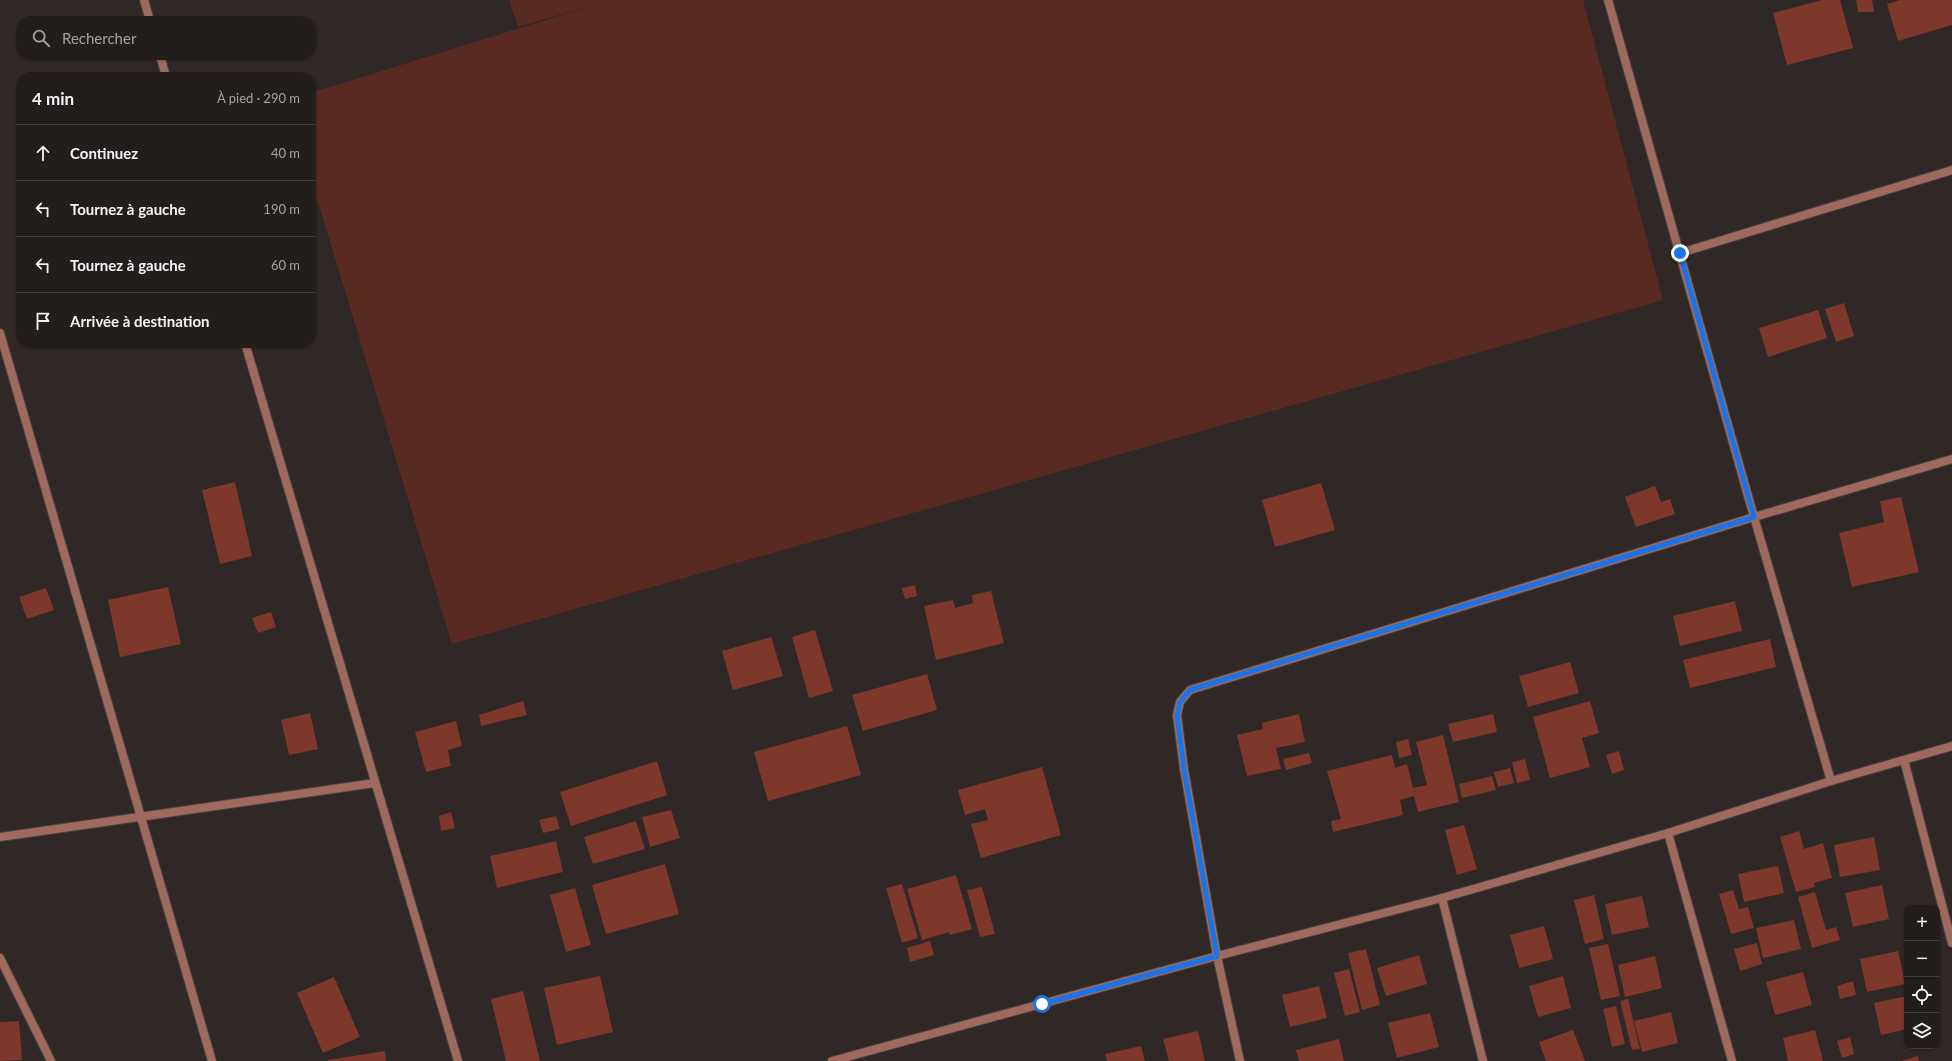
<!DOCTYPE html>
<html lang="fr">
<meta charset="utf-8">
<style>
:root{--surface:#231e1c;--page:#2b2725;--text:#f1f3f6;--muted:#a3a2a3;--line:#403c3b}
body{margin:0;font-family:Lato,sans-serif;background:var(--page);color:var(--text)}
.controls{position:absolute;right:12px;bottom:12px;display:grid;overflow:hidden;border-radius:8px;box-shadow:0 1px 3px #0004}
.controls button{width:36px;height:36px;display:grid;place-items:center;padding:0;border:0;border-bottom:1px solid var(--line);background:var(--surface);color:var(--text);font:20px sans-serif}
.stop{position:absolute;width:12px;height:12px;margin:-9px;border:3px solid #1a73e8;border-radius:50%;background:#fff}
.stop.end{background:#1a73e8;border-color:#fff;box-shadow:0 1px 4px #0008}
.list{margin:0;padding:0;list-style:none}
h2{display:flex;justify-content:space-between;align-items:center;height:52px;margin:0;padding:0 16px;font-size:17px}
h2 small{font-size:13px;font-weight:400;color:var(--muted)}
.list li{display:grid;grid-template-columns:26px 1fr auto;gap:12px;align-items:center;box-sizing:border-box;height:56px;padding:0 16px;border-top:1px solid var(--line)}
.list b{display:block;font-size:15px;white-space:nowrap}
.list em{font-size:13px;font-style:normal;color:var(--muted)}
.icon{flex:none;width:22px;height:22px;fill:none;stroke:currentColor;stroke-width:2;stroke-linecap:round;stroke-linejoin:round}
.map{position:relative;flex:none;width:1952px;height:1061px;overflow:hidden}
.search{position:absolute;background:var(--surface);box-shadow:0 1px 3px #0004;left:16px;top:16px;width:300px;height:44px;display:flex;align-items:center;gap:10px;box-sizing:border-box;padding:0 14px;border-radius:16px;color:var(--muted);font-size:15px}
.panel{position:absolute;background:var(--surface);box-shadow:0 1px 3px #0004;left:16px;top:72px;width:300px;height:276px;border-radius:16px}
.map>svg:first-child{display:block}
.green{fill:#582a22}
.building{fill:#7e372b}
.lines{fill:none;stroke-linecap:round;stroke-linejoin:round}
.minor-casing{stroke:#4a4341;stroke-width:10}
.minor{stroke:#a0695e;stroke-width:8}
.route{stroke:#1a73e8;stroke-width:5}
</style>
<div class="map">
<svg width="1952" height="1061" viewBox="0 0 1952 1061">
<rect width="100%" height="100%" fill="#2f2826"/>
<!-- green -->
<path class="green" d="M 509,0 L 1583,0 L 1663,300 L 452,644 L 311,179 L 311,93 L 597,4 L 518,27 Z"/>
<!-- building -->
<g class="building">
<path d="M 1822,0 L 1840,0 L 1853,48 L 1787,65 L 1773,13 Z"/>
<path d="M 1856,0 L 1872,0 L 1874,12 L 1858,12 Z"/>
<path d="M 1900,0 L 1952,0 L 1952,25 L 1898,41 L 1887,4 Z"/>
<path d="M 1844,303 L 1854,336 L 1836,342 L 1825,309 Z"/>
<path d="M 1818,310 L 1827,338 L 1768,357 L 1759,328 Z"/>
<path d="M 235,482 L 252,556 L 220,564 L 202,490 Z"/>
<path d="M 1321,483 L 1335,530 L 1275,547 L 1262,500 Z"/>
<path d="M 1655,486 L 1661,502 L 1670,499 L 1675,514 L 1636,527 L 1625,497 Z"/>
<path d="M 1901,497 L 1919,572 L 1852,587 L 1839,533 L 1884,522 L 1880,501 Z"/>
<path d="M 915,585 L 917,596 L 905,599 L 902,588 Z"/>
<path d="M 168,587 L 181,644 L 120,657 L 108,600 Z"/>
<path d="M 46,588 L 54,610 L 27,619 L 19,597 Z"/>
<path d="M 991,591 L 1004,643 L 936,660 L 924,606 L 953,600 L 955,608 L 973,603 L 972,595 Z"/>
<path d="M 1735,601 L 1742,631 L 1680,646 L 1673,616 Z"/>
<path d="M 271,612 L 276,627 L 258,633 L 252,618 Z"/>
<path d="M 815,630 L 833,691 L 809,698 L 792,637 Z"/>
<path d="M 771,637 L 783,676 L 733,690 L 722,651 Z"/>
<path d="M 1770,639 L 1776,667 L 1690,688 L 1683,660 Z"/>
<path d="M 1570,662 L 1579,693 L 1528,707 L 1519,676 Z"/>
<path d="M 927,674 L 937,710 L 863,731 L 852,695 Z"/>
<path d="M 523,701 L 527,715 L 481,726 L 479,715 Z"/>
<path d="M 1590,701 L 1599,733 L 1582,738 L 1590,767 L 1550,778 L 1533,717 Z"/>
<path d="M 310,713 L 318,749 L 289,755 L 281,720 Z"/>
<path d="M 1299,714 L 1305,742 L 1276,748 L 1281,769 L 1247,776 L 1237,735 L 1263,729 L 1262,723 Z"/>
<path d="M 1493,714 L 1497,732 L 1453,742 L 1448,724 Z"/>
<path d="M 456,721 L 462,746 L 448,750 L 451,766 L 426,772 L 415,732 Z"/>
<path d="M 847,726 L 861,775 L 768,801 L 754,752 Z"/>
<path d="M 1443,735 L 1459,802 L 1418,812 L 1414,796 L 1400,800 L 1403,815 L 1333,832 L 1331,821 L 1341,819 L 1327,771 L 1392,755 L 1395,768 L 1407,764 L 1413,788 L 1427,785 L 1416,742 Z"/>
<path d="M 1408,739 L 1412,755 L 1399,758 L 1396,742 Z"/>
<path d="M 1619,751 L 1624,770 L 1612,774 L 1606,755 Z"/>
<path d="M 1309,753 L 1312,763 L 1286,770 L 1283,759 Z"/>
<path d="M 1525,759 L 1530,780 L 1517,783 L 1512,762 Z"/>
<path d="M 657,761 L 667,795 L 571,826 L 560,792 Z"/>
<path d="M 1042,767 L 1061,835 L 981,858 L 971,824 L 988,820 L 985,809 L 965,815 L 958,790 Z"/>
<path d="M 1510,768 L 1514,783 L 1498,787 L 1494,772 Z"/>
<path d="M 1492,776 L 1496,790 L 1462,798 L 1459,784 Z"/>
<path d="M 671,810 L 680,838 L 650,847 L 642,817 Z"/>
<path d="M 451,812 L 455,828 L 441,831 L 439,816 Z"/>
<path d="M 556,816 L 560,829 L 543,833 L 539,820 Z"/>
<path d="M 636,821 L 645,849 L 593,864 L 584,837 Z"/>
<path d="M 1464,825 L 1477,869 L 1457,875 L 1445,830 Z"/>
<path d="M 1799,831 L 1804,849 L 1823,843 L 1832,878 L 1814,883 L 1815,887 L 1796,892 L 1780,837 Z"/>
<path d="M 1874,837 L 1880,870 L 1840,877 L 1834,845 Z"/>
<path d="M 556,841 L 563,872 L 497,888 L 490,856 Z"/>
<path d="M 665,864 L 679,914 L 606,934 L 592,885 Z"/>
<path d="M 1778,866 L 1784,893 L 1744,902 L 1738,874 Z"/>
<path d="M 956,875 L 972,929 L 950,935 L 949,932 L 922,940 L 907,889 Z"/>
<path d="M 902,884 L 918,938 L 902,943 L 886,888 Z"/>
<path d="M 1882,885 L 1889,919 L 1853,927 L 1845,893 Z"/>
<path d="M 982,887 L 995,934 L 980,937 L 967,890 Z"/>
<path d="M 575,888 L 591,945 L 566,952 L 550,895 Z"/>
<path d="M 1733,890 L 1739,909 L 1748,907 L 1754,928 L 1731,934 L 1719,894 Z"/>
<path d="M 1815,892 L 1826,930 L 1836,927 L 1840,940 L 1812,948 L 1798,897 Z"/>
<path d="M 1594,895 L 1604,939 L 1585,944 L 1574,900 Z"/>
<path d="M 1642,896 L 1649,927 L 1612,935 L 1605,904 Z"/>
<path d="M 1794,920 L 1801,949 L 1763,958 L 1756,928 Z"/>
<path d="M 1544,926 L 1553,959 L 1519,968 L 1510,935 Z"/>
<path d="M 930,941 L 934,955 L 910,962 L 907,948 Z"/>
<path d="M 1757,943 L 1762,964 L 1740,971 L 1734,949 Z"/>
<path d="M 1608,944 L 1620,996 L 1601,1000 L 1589,948 Z"/>
<path d="M 1366,949 L 1380,1005 L 1362,1010 L 1348,953 Z"/>
<path d="M 1898,951 L 1905,984 L 1867,992 L 1860,959 Z"/>
<path d="M 1419,955 L 1427,984 L 1386,996 L 1377,968 Z"/>
<path d="M 1655,956 L 1662,988 L 1625,997 L 1618,965 Z"/>
<path d="M 1349,969 L 1360,1012 L 1345,1016 L 1334,973 Z"/>
<path d="M 1803,972 L 1812,1005 L 1775,1015 L 1766,982 Z"/>
<path d="M 600,976 L 613,1032 L 557,1045 L 544,988 Z"/>
<path d="M 1563,976 L 1571,1008 L 1538,1017 L 1529,986 Z"/>
<path d="M 334,977 L 360,1037 L 323,1053 L 297,993 Z"/>
<path d="M 1853,981 L 1856,995 L 1840,999 L 1837,986 Z"/>
<path d="M 1319,986 L 1327,1018 L 1290,1027 L 1282,995 Z"/>
<path d="M 523,991 L 540,1061 L 506,1061 L 491,999 Z"/>
<path d="M 1907,996 L 1907,1029 L 1881,1035 L 1874,1003 Z"/>
<path d="M 1628,999 L 1640,1049 L 1632,1050 L 1620,1001 Z"/>
<path d="M 1616,1006 L 1625,1044 L 1612,1047 L 1603,1009 Z"/>
<path d="M 1671,1012 L 1678,1043 L 1642,1052 L 1634,1021 Z"/>
<path d="M 1430,1013 L 1439,1047 L 1397,1058 L 1388,1023 Z"/>
<path d="M 19,1021 L 22,1060 L 0,1061 L 0,1022 Z"/>
<path d="M 1573,1030 L 1585,1061 L 1546,1061 L 1539,1042 Z"/>
<path d="M 1815,1030 L 1823,1061 L 1788,1061 L 1783,1038 Z"/>
<path d="M 1198,1031 L 1205,1061 L 1169,1061 L 1163,1039 Z"/>
<path d="M 1850,1037 L 1854,1054 L 1842,1058 L 1837,1041 Z"/>
<path d="M 1339,1039 L 1344,1061 L 1299,1061 L 1296,1050 Z"/>
<path d="M 1141,1046 L 1145,1061 L 1107,1061 L 1105,1054 Z"/>
<path d="M 385,1051 L 386,1061 L 328,1061 L 328,1060 Z"/>
<path d="M 1918,1056 L 1919,1061 L 1901,1061 Z"/>
</g>
<g class="lines">
<!-- minor casing -->
<g class="minor-casing">
<g id="minor">
<path d="M 144,0 L 150,21"/>
<path d="M 1608,0 L 1754,517 L 1831,781"/>
<path d="M 160,55 L 166,77"/>
<path d="M 1680,253 L 1952,170"/>
<path d="M 0,333 L 212,1061"/>
<path d="M 245,343 L 458,1061"/>
<path d="M 1904,760 L 1952,943"/>
<path d="M 1668,833 L 1732,1061"/>
<path d="M 0,837 L 375,783"/>
<path d="M 1442,898 L 1483,1061"/>
<path d="M 0,958 L 51,1061"/>
<path d="M 832,1061 L 1217,956 L 1442,898 L 1668,833 L 1831,781 L 1952,746"/>
<path d="M 1240,1061 L 1217,956 L 1184,769 L 1177,715 L 1180,702 L 1190,690 L 1754,517 L 1952,459"/>
</g>
</g>
<!-- minor -->
<use href="#minor" class="minor"/>
</g>
<g class="lines">
<!-- route -->
<path class="route" d="M 1042,1004 L 1217,956 L 1184,769 L 1177,715 L 1180,702 L 1190,690 L 1754,517 L 1680,253"/>
</g>
</svg>
<div class="controls">
<button>+</button>
<button>−</button>
<button><svg class="icon" aria-label="locate" viewBox="0 0 24 24"><circle cx="12" cy="12" r="6"/><path d="M12 2v4M12 18v4M2 12h4M18 12h4"/></svg></button>
<button><svg class="icon" aria-label="layers" viewBox="0 0 24 24"><path d="M12 4l9 5-9 5-9-5zM3 14l9 5 9-5"/></svg></button>
</div>
<div class="stop" style="left:1042px;top:1004px"></div>
<div class="stop end" style="left:1680px;top:253px"></div>
<div class="search"><svg class="icon" aria-label="search" viewBox="0 0 24 24"><circle cx="10" cy="10" r="6"/><path d="M15 15l6 6"/></svg>Rechercher</div>
<section class="panel">
<h2>4 min<small>À pied · 290 m</small></h2>
<ul class="list">
<li><svg class="icon" aria-label="ahead" viewBox="0 0 24 24"><path d="M12 20V5M6 11l6-6 6 6"/></svg><div><b>Continuez</b></div><em>40 m</em></li>
<li><svg class="icon" aria-label="left" viewBox="0 0 24 24"><path d="M17 20v-9H6M10 6l-5 5 5 5"/></svg><div><b>Tournez à gauche</b></div><em>190 m</em></li>
<li><svg class="icon" aria-label="left" viewBox="0 0 24 24"><path d="M17 20v-9H6M10 6l-5 5 5 5"/></svg><div><b>Tournez à gauche</b></div><em>60 m</em></li>
<li><svg class="icon" aria-label="arrive" viewBox="0 0 24 24"><path d="M6 21V4h12l-3 4 3 4H6"/></svg><div><b>Arrivée à destination</b></div></li>
</ul>
</section>
</div>
